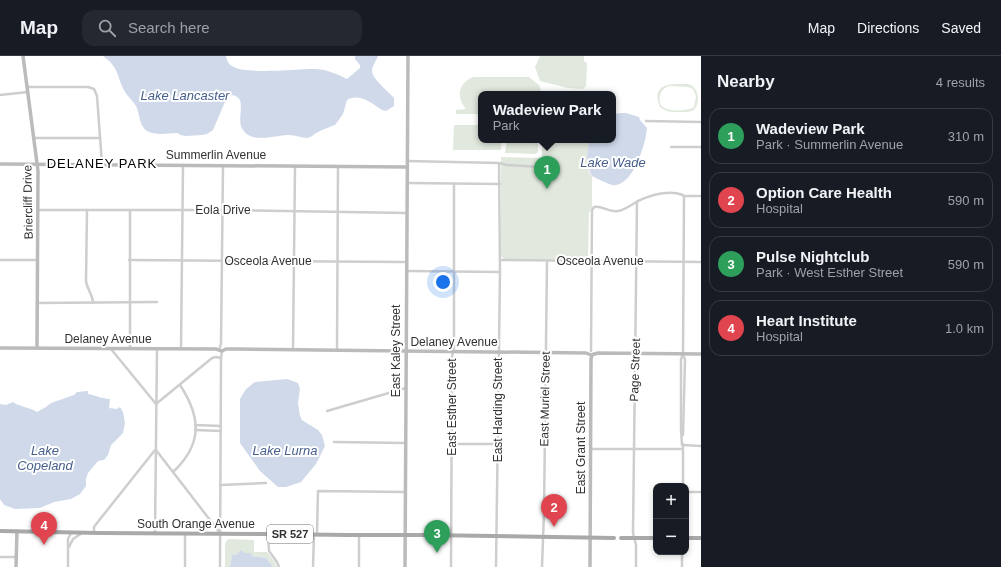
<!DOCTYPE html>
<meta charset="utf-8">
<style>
:root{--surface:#171b24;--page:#242831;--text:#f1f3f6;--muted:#9ea1a6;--line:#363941;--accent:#d65f45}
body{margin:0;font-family:Arial,sans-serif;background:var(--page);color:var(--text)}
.controls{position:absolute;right:12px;bottom:12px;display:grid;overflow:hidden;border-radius:8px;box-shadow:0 2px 6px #0003}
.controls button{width:36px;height:36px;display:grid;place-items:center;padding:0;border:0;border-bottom:1px solid var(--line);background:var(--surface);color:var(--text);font:20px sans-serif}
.you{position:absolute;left:443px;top:226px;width:14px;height:14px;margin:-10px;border:3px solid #fff;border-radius:50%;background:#1a73e8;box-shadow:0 0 0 6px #1a73e833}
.badge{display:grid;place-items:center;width:26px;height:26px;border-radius:50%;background:var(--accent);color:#fff;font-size:13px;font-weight:700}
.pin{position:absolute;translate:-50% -33px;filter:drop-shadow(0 1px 2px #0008)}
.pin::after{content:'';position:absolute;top:21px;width:14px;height:12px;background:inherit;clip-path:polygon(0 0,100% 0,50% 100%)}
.popup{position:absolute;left:478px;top:35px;width:138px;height:52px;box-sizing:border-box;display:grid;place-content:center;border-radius:8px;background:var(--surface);filter:drop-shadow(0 1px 3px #0005);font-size:13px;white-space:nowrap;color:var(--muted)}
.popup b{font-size:15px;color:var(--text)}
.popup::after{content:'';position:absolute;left:50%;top:100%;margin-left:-8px;border:8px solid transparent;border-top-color:var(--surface)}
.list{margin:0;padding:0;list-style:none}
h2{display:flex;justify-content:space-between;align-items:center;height:52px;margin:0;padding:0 16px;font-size:17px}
h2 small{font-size:13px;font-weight:400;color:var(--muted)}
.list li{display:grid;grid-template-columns:26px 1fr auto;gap:12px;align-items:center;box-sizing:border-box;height:56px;margin:0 8px 8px;padding:0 8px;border:1px solid var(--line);border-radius:12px}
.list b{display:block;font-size:15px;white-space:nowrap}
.list p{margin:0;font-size:13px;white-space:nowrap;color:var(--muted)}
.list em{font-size:13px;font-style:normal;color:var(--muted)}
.icon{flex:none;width:22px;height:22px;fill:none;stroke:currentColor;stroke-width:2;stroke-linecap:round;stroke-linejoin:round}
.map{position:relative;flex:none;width:701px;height:511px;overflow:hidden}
header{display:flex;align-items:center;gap:24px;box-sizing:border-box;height:56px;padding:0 20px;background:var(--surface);border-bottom:1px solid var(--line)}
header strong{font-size:19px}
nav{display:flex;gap:22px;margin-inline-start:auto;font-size:14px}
.search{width:280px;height:36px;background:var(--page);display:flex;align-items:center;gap:10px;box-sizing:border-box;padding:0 14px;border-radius:12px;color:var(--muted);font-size:15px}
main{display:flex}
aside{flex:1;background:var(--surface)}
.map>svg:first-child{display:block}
.park{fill:#e1e9de;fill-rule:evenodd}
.water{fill:#cfd9ea}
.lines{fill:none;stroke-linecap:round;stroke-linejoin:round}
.street{stroke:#cecece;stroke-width:2.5}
.secondary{stroke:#bbb;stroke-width:3.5}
.primary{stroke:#a9a9a9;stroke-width:4}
.labels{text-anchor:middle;stroke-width:4;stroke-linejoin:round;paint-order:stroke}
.shield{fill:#fff;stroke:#6f6f6f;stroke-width:1}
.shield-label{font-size:11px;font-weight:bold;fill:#313131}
.street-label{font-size:12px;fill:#313131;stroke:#fff}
.water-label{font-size:13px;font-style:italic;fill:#465f8c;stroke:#fff}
.neighbourhood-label{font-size:13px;letter-spacing:1px;fill:#000;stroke:#fff}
</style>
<header>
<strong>Map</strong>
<div class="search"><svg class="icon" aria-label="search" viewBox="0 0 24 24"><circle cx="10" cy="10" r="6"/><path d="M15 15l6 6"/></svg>Search here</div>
<nav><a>Map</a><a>Directions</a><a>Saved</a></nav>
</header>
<main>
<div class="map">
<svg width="701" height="511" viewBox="0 0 701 511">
<rect width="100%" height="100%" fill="#fff"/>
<!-- park -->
<g class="park">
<path d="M 540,0 L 584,0 L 584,5 L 587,7 L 586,30 L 583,33 L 568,32 L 540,25 L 535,11 Z"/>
<path d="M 473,21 L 529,21 L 539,29 L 542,38 L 481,38 L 481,58 L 456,58 L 456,54 L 466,53 C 456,42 458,27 473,21 Z"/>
<path d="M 688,28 C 699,31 701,46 694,54 C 689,57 681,56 675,56 C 669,56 665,55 660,51 C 650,26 672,28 688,28 ZM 669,30 L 688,31 L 693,33 L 696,40 L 694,51 C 689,55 668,56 663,51 C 656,44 661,32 669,30 Z"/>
<path d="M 454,69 L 481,69 L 481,84 L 501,84 L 501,94 L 453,94 Z"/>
<path d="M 507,84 L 538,84 L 538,96 L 536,98 L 505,97 Z"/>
<path d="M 542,84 L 590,84 L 587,104 L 589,116 L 592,120 L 592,151 L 589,157 L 588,203 L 504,203 L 501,200 L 501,101 L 542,102 Z"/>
<path d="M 228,483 L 254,484 L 254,496 L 267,496 L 275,506 L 277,511 L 273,511 L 266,502 L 252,500 L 243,496 L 232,500 L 230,511 L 225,511 L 225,487 Z"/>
</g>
<!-- water -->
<g class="water">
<path d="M 103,0 L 226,0 C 227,4 228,8 232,10 C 244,19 298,13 314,13 C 326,13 337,18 347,23 L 360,12 L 360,9 L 355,3 L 355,0 L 378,0 C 376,5 372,10 372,15 C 372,23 389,36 394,42 L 394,50 L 386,55 L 382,54 C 371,47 360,37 347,44 L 343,58 L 335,69 C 329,71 324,73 318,76 C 314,78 312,81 307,82 C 302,82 295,79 289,79 C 275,79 252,88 243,74 C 237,66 243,54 240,44 C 236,39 233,38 227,41 L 213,74 L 207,78 L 202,79 L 186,80 L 180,79 L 178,77 C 168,77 156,80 147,75 C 139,70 140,58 136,50 C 133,45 128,41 125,36 C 116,20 120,12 103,0 Z"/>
<path d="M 621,57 L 626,57 L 639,61 L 640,64 L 647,72 C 646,87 633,132 612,129 C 606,127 598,123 592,120 C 585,109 587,96 590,84 L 613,84 L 613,58 Z"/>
<path d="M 287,323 L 298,327 L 300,333 L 298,347 L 300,360 L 302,364 L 318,374 L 322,379 L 325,390 L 316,408 L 301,426 L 286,431 L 278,431 L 260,415 L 240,387 L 240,343 L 246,333 L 255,326 Z"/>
<path d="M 88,335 L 88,338 C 95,339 102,343 110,343 L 109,352 L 117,353 L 120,351 L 123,356 L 125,367 L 123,377 L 111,389 L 108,399 L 104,404 L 98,405 L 88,417 L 86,423 L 86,430 L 80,438 L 71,443 L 54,446 L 40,452 L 15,453 L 4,449 L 0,443 L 0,348 L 6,349 L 13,346 C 20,351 29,351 37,356 L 46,351 L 51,347 L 74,339 L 77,336 Z"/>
<path d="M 240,494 L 245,497 L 251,497 L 252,500 L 266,502 L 273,511 L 230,511 L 232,499 L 238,498 Z"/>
</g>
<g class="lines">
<!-- street -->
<g class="street">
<path d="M 27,31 L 88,31 L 94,33 L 97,40 L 102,108"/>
<path d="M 0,39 L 28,36"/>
<path d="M 646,65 L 701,66"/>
<path d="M 35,82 L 100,82"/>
<path d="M 671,91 L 701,91"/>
<path d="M 407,105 L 499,107 L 507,109 L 540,111"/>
<path d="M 407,127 L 500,128"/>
<path d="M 684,140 L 701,140"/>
<path d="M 38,154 L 223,154 L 407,157"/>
<path d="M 87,154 L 86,225 C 87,233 93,239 93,247"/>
<path d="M 0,204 L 37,204"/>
<path d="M 129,204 L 407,206"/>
<path d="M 500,204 L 701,206"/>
<path d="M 407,215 L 500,216"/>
<path d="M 37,247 L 157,246"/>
<path d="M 220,291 L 221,288 L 223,109"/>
<path d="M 130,292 L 130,154"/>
<path d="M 111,293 L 156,348"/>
<path d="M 181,293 L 183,109"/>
<path d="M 293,294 L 295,110"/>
<path d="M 337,294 L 338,111"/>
<path d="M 591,295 L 592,154 L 594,151 C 602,149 609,157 618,155 C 625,154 631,149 638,145 C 651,139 669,134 683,139 L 684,141 L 683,298 L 681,303 L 681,374 L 682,389"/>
<path d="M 683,298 L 685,304 L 683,379"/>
<path d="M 156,348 L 212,302 L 216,301 L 221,302"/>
<path d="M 327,355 L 406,332"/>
<path d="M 195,369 L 221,370"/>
<path d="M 195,374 L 221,375"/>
<path d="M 334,386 L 406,387"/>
<path d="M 452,388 L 498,388"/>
<path d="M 682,389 L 701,390"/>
<path d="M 591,393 L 682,393"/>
<path d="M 156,394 L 220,477"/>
<path d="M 173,416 C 203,388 201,361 180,329"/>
<path d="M 220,429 L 266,427"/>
<path d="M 683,430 L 683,388"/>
<path d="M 686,436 L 701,436"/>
<path d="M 94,477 L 94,471 L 97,467 L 155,394"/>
<path d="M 155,477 L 157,293"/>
<path d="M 268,478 L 269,495 L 277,506 L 279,511"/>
<path d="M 317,478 L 318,435 L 405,436"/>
<path d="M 69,491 L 73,483 L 82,477"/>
<path d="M 0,501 L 16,501"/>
<path d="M 68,511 L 68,483 L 71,477"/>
<path d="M 185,511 L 185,478"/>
<path d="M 220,511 L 221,302 L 222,295"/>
<path d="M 313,511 L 314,479"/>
<path d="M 359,511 L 359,479"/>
<path d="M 451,511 L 452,301 L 454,291 L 454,128"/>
<path d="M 496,511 L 500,216 L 499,107"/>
<path d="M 542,511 L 544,456 L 547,205"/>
<path d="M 636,511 L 636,489 L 633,477 L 637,146"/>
<path d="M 682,511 L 682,496"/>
</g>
<!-- secondary -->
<g class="secondary">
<path d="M 23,0 L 38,115 L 37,292"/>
<path d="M 0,108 L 407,111"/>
<path d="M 0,292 L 216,293 L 222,295 L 226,293 L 235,293 L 586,297 L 591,299 L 598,297 L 701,298"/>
<path d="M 16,511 L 17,475"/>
<path d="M 405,511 L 408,0"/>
<path d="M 590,511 L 591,303 L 592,299"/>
</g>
<!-- primary -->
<g class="primary">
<path d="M 0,475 L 99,477 L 268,478 L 348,479 L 427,479 L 614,482"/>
<path d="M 621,482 L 656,482"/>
<path d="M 686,482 L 701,482"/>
</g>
</g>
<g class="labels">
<!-- shield labels -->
<rect class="shield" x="267" y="469" width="46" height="18" rx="3"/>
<g class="shield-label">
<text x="290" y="482">SR 527</text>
</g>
<!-- street labels -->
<g class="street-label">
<text x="216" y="103">Summerlin Avenue</text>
<text transform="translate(28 146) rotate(-91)" y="4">Briercliff Drive</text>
<text x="223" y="158">Eola Drive</text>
<text x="268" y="209">Osceola Avenue</text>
<text x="600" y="209">Osceola Avenue</text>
<text x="108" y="287">Delaney Avenue</text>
<text x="454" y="290">Delaney Avenue</text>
<text transform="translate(396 295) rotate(-90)" y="4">East Kaley Street</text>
<text transform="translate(635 314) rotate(-88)" y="4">Page Street</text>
<text transform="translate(545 343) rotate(-89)" y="4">East Muriel Street</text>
<text transform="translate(452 351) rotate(-90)" y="4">East Esther Street</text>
<text transform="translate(498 354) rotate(-90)" y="4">East Harding Street</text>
<text transform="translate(581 392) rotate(-90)" y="4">East Grant Street</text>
<text x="196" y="472">South Orange Avenue</text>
</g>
<!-- water labels -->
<g class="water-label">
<text x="185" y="44">Lake Lancaster</text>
<text x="613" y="111">Lake Wade</text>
<text x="45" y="399">Lake<tspan x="45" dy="15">Copeland</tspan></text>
<text x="285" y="399">Lake Lurna</text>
</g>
<!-- neighbourhood labels -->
<g class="neighbourhood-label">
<text x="102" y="112">DELANEY PARK</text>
</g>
</g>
</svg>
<div class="controls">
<button>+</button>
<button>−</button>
</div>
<div class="you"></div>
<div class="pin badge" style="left:547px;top:133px;background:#2e9e5b">1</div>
<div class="popup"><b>Wadeview Park</b>Park</div>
<div class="pin badge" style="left:554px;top:471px;background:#e0444e">2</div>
<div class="pin badge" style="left:437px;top:497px;background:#2e9e5b">3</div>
<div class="pin badge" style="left:44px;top:489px;background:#e0444e">4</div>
</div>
<aside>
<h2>Nearby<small>4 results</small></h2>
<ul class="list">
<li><span class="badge" style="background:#2e9e5b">1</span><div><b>Wadeview Park</b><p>Park · Summerlin Avenue</p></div><em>310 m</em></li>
<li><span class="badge" style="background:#e0444e">2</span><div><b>Option Care Health</b><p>Hospital</p></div><em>590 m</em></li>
<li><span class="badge" style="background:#2e9e5b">3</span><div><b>Pulse Nightclub</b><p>Park · West Esther Street</p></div><em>590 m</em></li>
<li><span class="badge" style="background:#e0444e">4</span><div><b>Heart Institute</b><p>Hospital</p></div><em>1.0 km</em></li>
</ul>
</aside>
</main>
